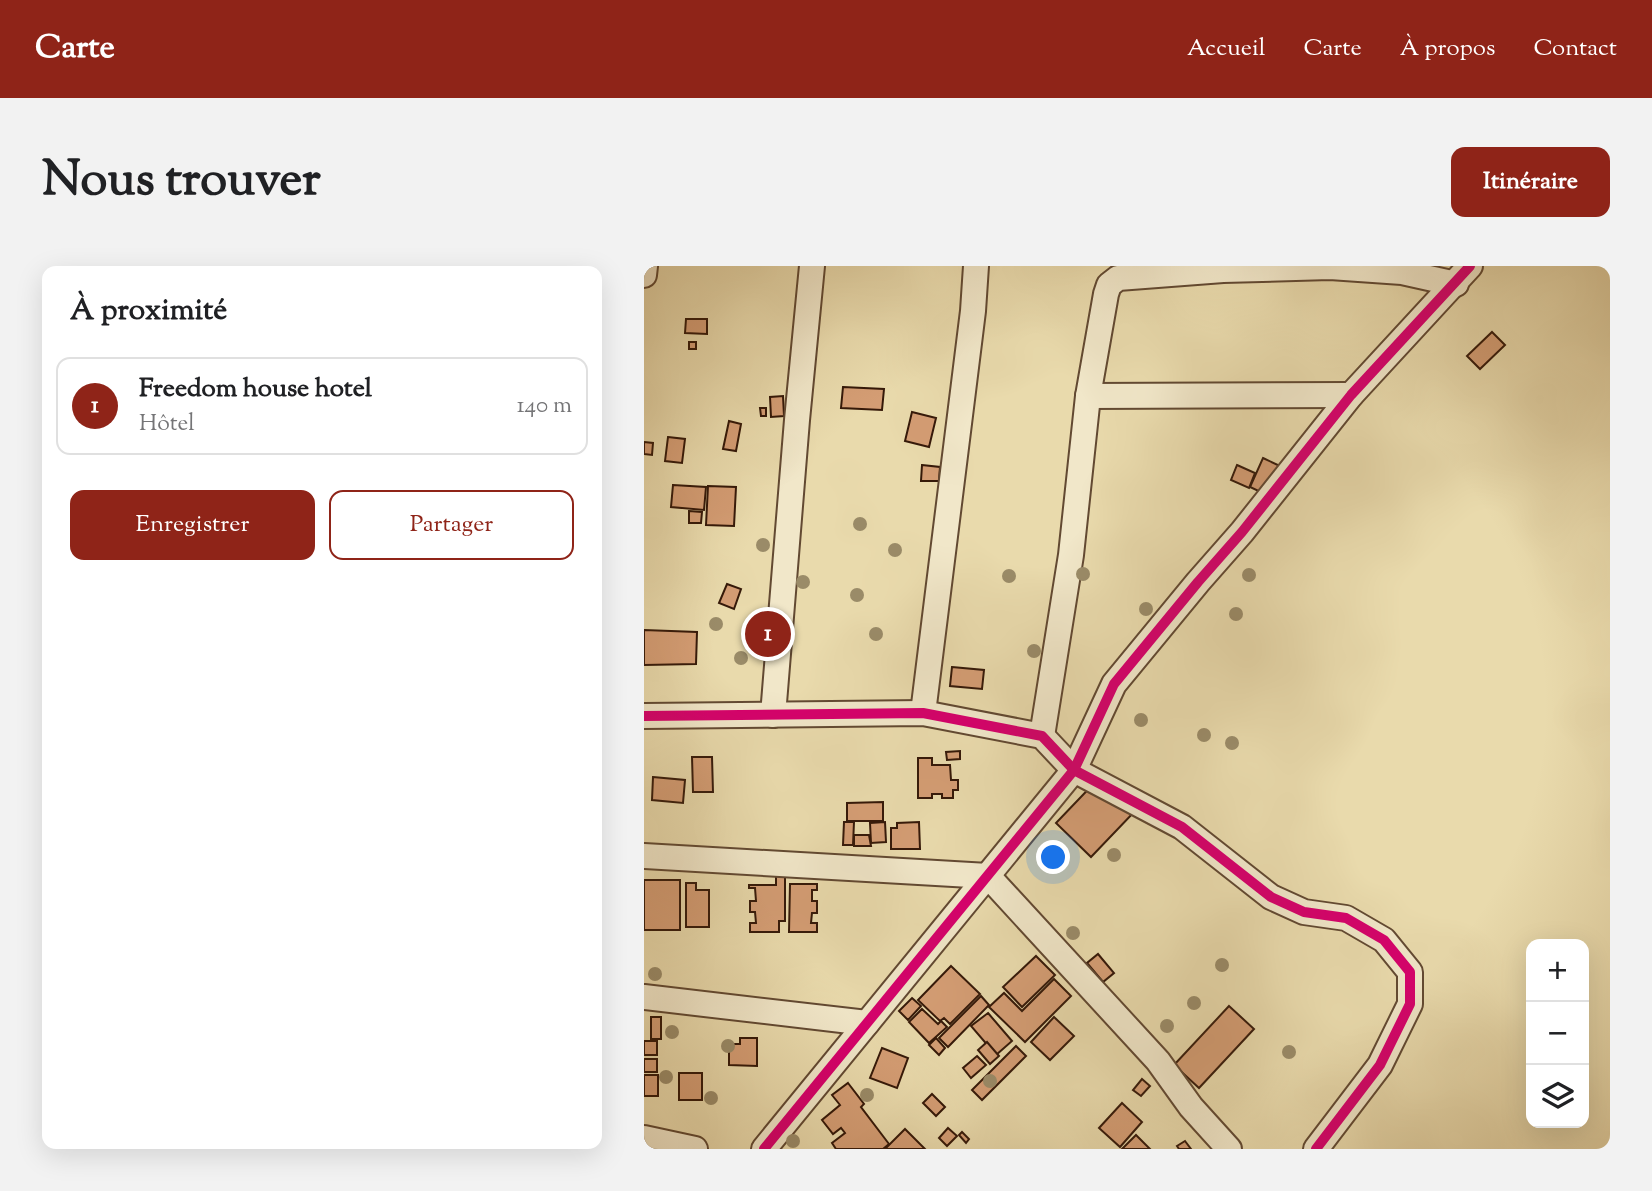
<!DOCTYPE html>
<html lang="fr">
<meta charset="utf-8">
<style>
:root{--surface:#fff;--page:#f2f2f2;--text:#202124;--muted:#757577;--line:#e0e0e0;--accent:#8f2418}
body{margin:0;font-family:"Sorts Mill Goudy",serif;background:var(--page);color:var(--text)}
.controls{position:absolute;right:21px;bottom:21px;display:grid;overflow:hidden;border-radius:14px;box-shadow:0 7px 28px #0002}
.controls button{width:63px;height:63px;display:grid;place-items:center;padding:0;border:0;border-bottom:2px solid var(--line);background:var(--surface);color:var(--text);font:35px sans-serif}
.you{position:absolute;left:410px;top:592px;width:24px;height:24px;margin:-18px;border:5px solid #fff;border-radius:50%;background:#1a73e8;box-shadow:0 0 0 10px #1a73e833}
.badge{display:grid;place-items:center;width:46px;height:46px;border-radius:50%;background:var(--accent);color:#fff;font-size:23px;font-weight:700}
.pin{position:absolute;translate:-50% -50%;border:4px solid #fff;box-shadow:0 2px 7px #0006}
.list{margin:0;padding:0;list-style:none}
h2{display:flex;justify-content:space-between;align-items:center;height:91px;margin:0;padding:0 28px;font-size:30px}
h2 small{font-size:23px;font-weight:400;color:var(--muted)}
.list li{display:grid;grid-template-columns:46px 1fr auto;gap:21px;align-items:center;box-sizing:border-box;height:98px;margin:0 14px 14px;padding:0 14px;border:2px solid var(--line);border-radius:14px}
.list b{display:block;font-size:26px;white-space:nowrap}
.list p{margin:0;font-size:23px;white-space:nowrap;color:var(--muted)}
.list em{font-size:23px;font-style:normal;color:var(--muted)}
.actions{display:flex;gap:14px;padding:21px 28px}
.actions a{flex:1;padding:16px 0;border:2px solid var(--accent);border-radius:14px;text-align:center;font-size:24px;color:var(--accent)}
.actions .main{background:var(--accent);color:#fff}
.icon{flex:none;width:38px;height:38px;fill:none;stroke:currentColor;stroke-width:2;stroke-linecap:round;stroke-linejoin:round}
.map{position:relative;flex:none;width:966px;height:883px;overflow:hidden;border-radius:14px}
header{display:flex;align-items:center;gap:42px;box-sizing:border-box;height:98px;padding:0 35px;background:var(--accent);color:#fff}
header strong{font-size:33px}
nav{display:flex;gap:38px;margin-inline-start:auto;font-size:24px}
.intro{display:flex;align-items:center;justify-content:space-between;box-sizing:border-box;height:168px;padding:0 42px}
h1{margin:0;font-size:49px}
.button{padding:18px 32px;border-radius:14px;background:var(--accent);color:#fff;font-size:24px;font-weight:700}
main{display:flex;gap:42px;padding:0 42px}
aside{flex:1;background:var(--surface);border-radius:14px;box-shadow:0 7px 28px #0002}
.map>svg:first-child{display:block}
.building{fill:#d49d74;stroke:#351909;stroke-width:2}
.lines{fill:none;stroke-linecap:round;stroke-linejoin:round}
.minor-casing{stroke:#624932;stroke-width:28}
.minor{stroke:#f1e7c9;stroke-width:24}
.cycleway-casing{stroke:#f1e7c9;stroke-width:15}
.cycleway{stroke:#d6006c;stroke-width:10}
.tree{fill:#9a8b68}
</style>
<header>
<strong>Carte</strong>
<nav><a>Accueil</a><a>Carte</a><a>À propos</a><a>Contact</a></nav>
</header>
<div class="intro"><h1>Nous trouver</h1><a class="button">Itinéraire</a></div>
<main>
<aside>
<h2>À proximité<small></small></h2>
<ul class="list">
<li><span class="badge">1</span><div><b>Freedom house hotel</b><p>Hôtel</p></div><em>140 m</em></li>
</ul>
<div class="actions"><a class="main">Enregistrer</a><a>Partager</a></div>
</aside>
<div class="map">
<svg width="966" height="883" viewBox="0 0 966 883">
<rect width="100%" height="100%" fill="#e9daac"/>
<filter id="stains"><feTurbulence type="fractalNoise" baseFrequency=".00286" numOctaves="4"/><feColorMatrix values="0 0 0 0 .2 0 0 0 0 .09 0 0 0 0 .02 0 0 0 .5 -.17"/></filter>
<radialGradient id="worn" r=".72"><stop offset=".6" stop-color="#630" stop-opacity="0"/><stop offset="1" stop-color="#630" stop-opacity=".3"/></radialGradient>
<!-- building -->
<g class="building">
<path d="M 42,53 L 63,53 L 63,68 L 41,67 Z"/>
<path d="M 848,66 L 861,79 L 836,103 L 823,90 Z"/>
<rect x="45" y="76" width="7" height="7"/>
<path d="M 199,121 L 240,123 L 238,144 L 197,142 Z"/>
<path d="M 139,130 L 140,150 L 127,151 L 126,131 Z"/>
<path d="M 116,142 L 122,142 L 122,150 L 117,150 Z"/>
<path d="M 268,146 L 292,152 L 285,181 L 261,175 Z"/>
<path d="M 85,155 L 97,158 L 92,185 L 79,183 Z"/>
<path d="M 24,171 L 41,173 L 38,197 L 21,195 Z"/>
<path d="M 0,176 L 9,177 L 8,189 L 0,188 Z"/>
<path d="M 619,192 L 636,200 L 623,229 L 606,221 Z"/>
<path d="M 278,199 L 296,201 L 295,215 L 277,215 Z"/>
<path d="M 593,199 L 611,207 L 605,222 L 587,214 Z"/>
<path d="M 29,219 L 62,221 L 60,244 L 27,241 Z"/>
<path d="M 64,220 L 92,221 L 90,260 L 62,259 Z"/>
<path d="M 45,245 L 58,246 L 57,257 L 45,257 Z"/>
<path d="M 83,318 L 97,323 L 90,343 L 75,337 Z"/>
<path d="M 0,364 L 53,366 L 52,398 L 0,399 Z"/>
<path d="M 308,401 L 340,404 L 338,423 L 306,420 Z"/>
<path d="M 316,485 L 316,493 L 303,494 L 302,486 Z"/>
<path d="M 48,491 L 68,491 L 69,526 L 49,526 Z"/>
<path d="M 274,492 L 288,492 L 288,499 L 306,499 L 307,514 L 314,514 L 314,524 L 309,524 L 309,532 L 298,532 L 298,528 L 288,528 L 288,532 L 274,532 Z"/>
<path d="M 457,510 L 492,544 L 447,591 L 412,557 Z"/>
<path d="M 9,511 L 41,514 L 39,537 L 8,534 Z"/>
<path d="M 239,536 L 239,555 L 203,555 L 203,537 Z"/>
<path d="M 200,556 L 210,556 L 209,579 L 199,579 Z"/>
<path d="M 241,556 L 242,576 L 227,577 L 226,557 Z"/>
<path d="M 275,556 L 276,583 L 247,583 L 247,562 L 253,562 L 253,557 Z"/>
<path d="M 210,569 L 225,569 L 227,580 L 210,580 Z"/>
<path d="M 132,610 L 141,610 L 141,655 L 135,655 L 135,666 L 106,666 L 106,657 L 112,657 L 111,646 L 106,646 L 106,635 L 112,635 L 111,622 L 105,622 L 105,619 L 132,619 Z"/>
<rect x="0" y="614" width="36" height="50"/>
<path d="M 42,617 L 52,617 L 52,624 L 65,624 L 65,661 L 42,661 Z"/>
<path d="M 146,618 L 173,618 L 173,624 L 168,624 L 168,635 L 173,635 L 173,647 L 168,647 L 167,657 L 173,657 L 173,666 L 145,666 Z"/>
<path d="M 454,688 L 470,707 L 459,716 L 443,697 Z"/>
<path d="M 392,690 L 411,709 L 378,741 L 359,721 Z"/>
<path d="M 307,700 L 336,728 L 306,758 L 300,752 L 296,755 L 274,734 Z"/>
<path d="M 410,713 L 427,730 L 381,776 L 345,741 L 360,727 L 378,745 Z"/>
<path d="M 337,730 L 345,739 L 304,781 L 295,772 Z"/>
<path d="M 268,732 L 277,740 L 264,754 L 255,745 Z"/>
<path d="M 585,740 L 610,763 L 555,822 L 530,799 Z"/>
<path d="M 278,743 L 294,758 L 297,755 L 303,761 L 285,777 L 265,756 Z"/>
<path d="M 344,747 L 368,775 L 352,789 L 327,760 Z"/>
<rect x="7" y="751" width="10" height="22"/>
<path d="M 410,751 L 430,770 L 406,794 L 387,776 Z"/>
<path d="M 96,772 L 113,772 L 113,800 L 85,799 L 85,778 L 96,778 Z"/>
<path d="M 292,772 L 301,782 L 295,789 L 285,779 Z"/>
<rect x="0" y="775" width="13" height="14"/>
<path d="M 343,776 L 355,790 L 346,798 L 334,784 Z"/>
<path d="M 372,780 L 382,790 L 338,834 L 328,824 Z"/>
<path d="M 238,782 L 264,792 L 253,822 L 226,812 Z"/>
<path d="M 333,790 L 342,799 L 327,812 L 319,802 Z"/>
<rect x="0" y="793" width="13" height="13"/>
<rect x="35" y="807" width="23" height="27"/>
<rect x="0" y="809" width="14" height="21"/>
<path d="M 498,813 L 506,820 L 497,830 L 489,824 Z"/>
<path d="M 204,817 L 220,838 L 217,841 L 245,878 L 239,883 L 192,883 L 188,877 L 201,867 L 197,862 L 189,868 L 178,854 L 196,839 L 188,829 Z"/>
<path d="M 288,828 L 301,841 L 292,850 L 279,837 Z"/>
<path d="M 478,837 L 498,856 L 476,881 L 455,862 Z"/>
<path d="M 304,862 L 313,870 L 303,880 L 295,872 Z"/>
<path d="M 261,863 L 281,883 L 241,883 Z"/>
<path d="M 318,866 L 325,873 L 322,877 L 315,869 Z"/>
<path d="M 492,869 L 506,883 L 478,883 Z"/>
<path d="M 541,875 L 547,883 L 535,883 L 533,880 Z"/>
</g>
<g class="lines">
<!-- minor casing -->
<g class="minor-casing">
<g id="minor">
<path d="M 0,9 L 1,0"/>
<path d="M 444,130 L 707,129"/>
<path d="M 279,447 L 329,45 L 332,0"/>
<path d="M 129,449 L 153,154 L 168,0"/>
<path d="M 0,450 L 279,447 L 398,470 L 430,504 L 538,561 L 627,631 L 660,646 L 702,652 L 740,674 L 766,706 L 766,738 L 736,799 L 672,883"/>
<path d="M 398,470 L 427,289 L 444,130 L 462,28 L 465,19 L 474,12 L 579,4 L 686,1 L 758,6 L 812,18"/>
<path d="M 0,590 L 344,610 L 514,795 L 547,841 L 585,883"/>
<path d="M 0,731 L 223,757"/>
<path d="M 0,872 L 51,883"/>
<path d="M 120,883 L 430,504 L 470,418 L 554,316 L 598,266 L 707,129 L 826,0"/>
</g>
</g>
<!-- minor -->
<use href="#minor" class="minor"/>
<!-- cycleway casing -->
<g class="cycleway-casing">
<g id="cycleway">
<path d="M 0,450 L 279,447 L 398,470 L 430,504 L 538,561 L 627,631 L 660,646 L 702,652 L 740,674 L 766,706 L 766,738 L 736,799 L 672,883"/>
<path d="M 120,883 L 430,504 L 470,418 L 554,316 L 598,266 L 707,129 L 826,0"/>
</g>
</g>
<!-- cycleway -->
<use href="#cycleway" class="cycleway"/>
</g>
<!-- trees -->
<g class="tree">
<circle cx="216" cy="258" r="7"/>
<circle cx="119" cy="279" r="7"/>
<circle cx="251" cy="284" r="7"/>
<circle cx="439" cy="308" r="7"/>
<circle cx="605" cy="309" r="7"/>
<circle cx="365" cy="310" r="7"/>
<circle cx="159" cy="316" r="7"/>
<circle cx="213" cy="329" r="7"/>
<circle cx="502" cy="343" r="7"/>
<circle cx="592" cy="348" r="7"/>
<circle cx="72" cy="358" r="7"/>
<circle cx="232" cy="368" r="7"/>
<circle cx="390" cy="385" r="7"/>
<circle cx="97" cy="392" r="7"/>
<circle cx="497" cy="454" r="7"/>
<circle cx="560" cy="469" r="7"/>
<circle cx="588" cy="477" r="7"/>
<circle cx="470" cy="589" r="7"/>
<circle cx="429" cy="667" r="7"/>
<circle cx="578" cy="699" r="7"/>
<circle cx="11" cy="708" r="7"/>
<circle cx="550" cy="737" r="7"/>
<circle cx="523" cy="760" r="7"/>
<circle cx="28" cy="766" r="7"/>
<circle cx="84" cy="780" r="7"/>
<circle cx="645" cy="786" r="7"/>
<circle cx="22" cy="811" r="7"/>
<circle cx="346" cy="815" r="7"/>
<circle cx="223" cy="829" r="7"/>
<circle cx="67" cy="832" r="7"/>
<circle cx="149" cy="875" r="7"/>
</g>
<rect width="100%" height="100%" filter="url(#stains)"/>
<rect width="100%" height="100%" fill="url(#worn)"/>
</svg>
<div class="controls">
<button>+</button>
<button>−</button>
<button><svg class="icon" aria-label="layers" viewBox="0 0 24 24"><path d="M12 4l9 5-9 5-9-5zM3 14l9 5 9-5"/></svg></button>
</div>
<div class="you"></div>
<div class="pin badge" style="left:124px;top:368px">1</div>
</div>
</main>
